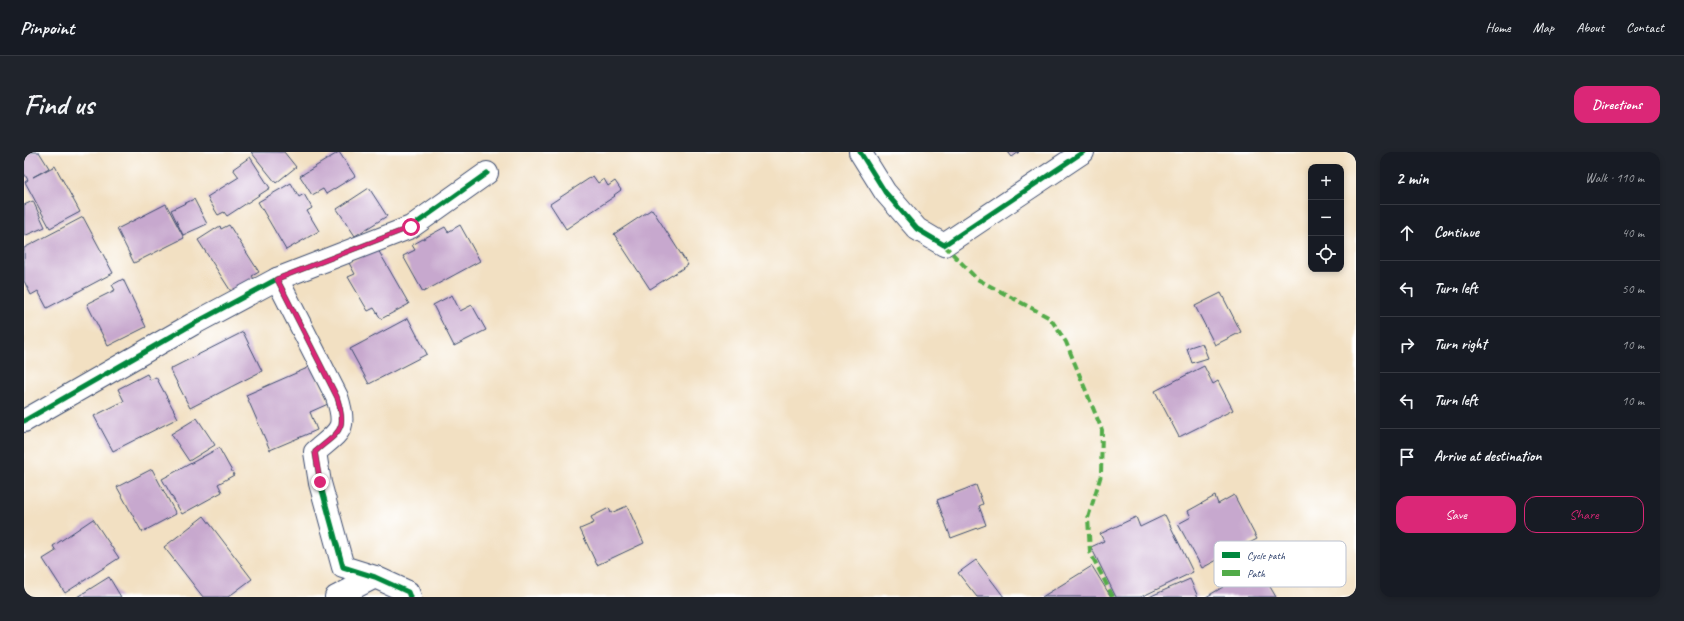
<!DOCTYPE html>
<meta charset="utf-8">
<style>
:root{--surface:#171b24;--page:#20242c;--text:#f1f3f6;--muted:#9ea1a6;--line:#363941;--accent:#db2777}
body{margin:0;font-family:Caveat,sans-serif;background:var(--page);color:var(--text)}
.controls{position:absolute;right:12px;top:12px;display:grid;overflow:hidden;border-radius:8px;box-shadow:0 2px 6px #0003}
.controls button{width:36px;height:36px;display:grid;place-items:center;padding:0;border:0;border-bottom:1px solid var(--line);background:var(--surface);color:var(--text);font:20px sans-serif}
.stop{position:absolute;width:12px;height:12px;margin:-9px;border:3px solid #db2777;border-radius:50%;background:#fff}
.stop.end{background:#db2777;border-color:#fff;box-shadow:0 1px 4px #0008}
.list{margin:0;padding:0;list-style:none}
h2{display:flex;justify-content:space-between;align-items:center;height:52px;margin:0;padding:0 16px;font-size:17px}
h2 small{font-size:13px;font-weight:400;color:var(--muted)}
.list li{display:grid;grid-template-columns:26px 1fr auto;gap:12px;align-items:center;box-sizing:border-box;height:56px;padding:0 16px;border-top:1px solid var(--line)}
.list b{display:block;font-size:15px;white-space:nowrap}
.list em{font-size:13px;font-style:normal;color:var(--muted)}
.actions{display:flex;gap:8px;padding:12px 16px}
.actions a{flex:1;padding:9px 0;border:1px solid var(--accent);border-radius:12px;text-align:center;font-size:14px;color:var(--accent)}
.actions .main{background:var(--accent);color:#fff}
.icon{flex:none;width:22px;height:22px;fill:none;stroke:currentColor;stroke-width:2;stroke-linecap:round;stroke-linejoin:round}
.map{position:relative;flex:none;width:1332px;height:445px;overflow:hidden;border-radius:12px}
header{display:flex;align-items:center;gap:24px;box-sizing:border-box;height:56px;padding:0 20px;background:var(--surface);border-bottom:1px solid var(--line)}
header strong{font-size:19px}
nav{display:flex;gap:22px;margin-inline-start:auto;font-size:14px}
.intro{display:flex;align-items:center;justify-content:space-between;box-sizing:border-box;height:96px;padding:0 24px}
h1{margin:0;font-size:28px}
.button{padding:10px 18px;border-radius:12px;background:var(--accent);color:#fff;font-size:14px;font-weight:700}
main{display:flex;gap:24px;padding:0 24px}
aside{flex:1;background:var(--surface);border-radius:12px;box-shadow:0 2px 6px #0003}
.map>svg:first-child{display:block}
.building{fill:#c7a8ce}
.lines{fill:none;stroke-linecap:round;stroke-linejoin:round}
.minor-casing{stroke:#3b4a6d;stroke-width:24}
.minor{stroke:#fff;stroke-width:22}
.quiet{stroke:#52ab49;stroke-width:4;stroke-dasharray:8 4;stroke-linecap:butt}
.cycleway-casing{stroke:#fff;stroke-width:8}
.cycleway{stroke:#00873e;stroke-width:5}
.route{stroke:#db2777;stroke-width:5}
.key{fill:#fff;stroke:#bbc1cf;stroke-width:1}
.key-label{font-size:11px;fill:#1b2f5e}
</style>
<header>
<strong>Pinpoint</strong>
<nav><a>Home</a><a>Map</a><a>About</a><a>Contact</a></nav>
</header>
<div class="intro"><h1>Find us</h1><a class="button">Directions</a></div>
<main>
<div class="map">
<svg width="1332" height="445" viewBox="0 0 1332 445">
<rect width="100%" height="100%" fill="#fff"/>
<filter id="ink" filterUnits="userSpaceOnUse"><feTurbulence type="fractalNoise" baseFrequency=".025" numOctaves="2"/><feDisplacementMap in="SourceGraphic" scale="8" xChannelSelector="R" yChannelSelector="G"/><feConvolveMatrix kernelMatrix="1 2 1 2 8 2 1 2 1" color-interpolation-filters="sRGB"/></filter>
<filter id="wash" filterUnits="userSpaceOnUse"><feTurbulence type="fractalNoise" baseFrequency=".012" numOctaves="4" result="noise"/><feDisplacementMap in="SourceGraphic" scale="16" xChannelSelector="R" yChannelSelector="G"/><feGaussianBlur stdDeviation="0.9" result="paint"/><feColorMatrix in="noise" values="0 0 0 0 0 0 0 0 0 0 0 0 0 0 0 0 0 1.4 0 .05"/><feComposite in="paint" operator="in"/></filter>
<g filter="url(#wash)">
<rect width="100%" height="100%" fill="#f2e0c2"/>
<g id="blocks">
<!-- building -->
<g class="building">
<path d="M 0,0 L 15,0 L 25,16 L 9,25 L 31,14 L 56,60 L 26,76 L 1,30 L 4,28 L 0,21 Z"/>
<path d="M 227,0 L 260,0 L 272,15 L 252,31 Z"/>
<path d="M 315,0 L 331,24 L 302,42 L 299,37 L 288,43 L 276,24 Z"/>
<path d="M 984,0 L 995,0 L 988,5 Z"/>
<path d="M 226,5 L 246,36 L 203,64 L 200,60 L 194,63 L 183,45 L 215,25 L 209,17 Z"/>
<path d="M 569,24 L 574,31 L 580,27 L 584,34 L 591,29 L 597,38 L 590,43 L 591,44 L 542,77 L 526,52 Z"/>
<path d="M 267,31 L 275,45 L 280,42 L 288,56 L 283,59 L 295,79 L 262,98 L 234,50 Z"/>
<path d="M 345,36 L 363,64 L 331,84 L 313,57 Z"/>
<path d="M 170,47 L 183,72 L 159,83 L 147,58 Z"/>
<path d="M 9,49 L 21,75 L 0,84 L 0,53 Z"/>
<path d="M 142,52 L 160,86 L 110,111 L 93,77 Z"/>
<path d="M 628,57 L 664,113 L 626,137 L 590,82 Z"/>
<path d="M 59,65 L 89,121 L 23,156 L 14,139 L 7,143 L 0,129 L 0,96 Z"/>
<path d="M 205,73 L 235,120 L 228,124 L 230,127 L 208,141 L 174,88 L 196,74 L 197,77 Z"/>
<path d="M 436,73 L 456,109 L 399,140 L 379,104 L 391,98 L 388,93 L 421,75 L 424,80 Z"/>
<path d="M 353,96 L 385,152 L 357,167 L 350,156 L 344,159 L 324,125 L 331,122 L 325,111 Z"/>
<path d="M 99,127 L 122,175 L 84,194 L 63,152 L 91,138 L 88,133 Z"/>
<path d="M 1197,141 L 1217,180 L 1191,193 L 1171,154 Z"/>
<path d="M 428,143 L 436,159 L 448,153 L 462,178 L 430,194 L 409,153 Z"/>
<path d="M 384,166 L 403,202 L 345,232 L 326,197 Z"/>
<path d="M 219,180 L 238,219 L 166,256 L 146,217 Z"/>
<path d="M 1178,191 L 1184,206 L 1168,211 L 1163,196 Z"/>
<path d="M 288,214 L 304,252 L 286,260 L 293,278 L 246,298 L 222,243 Z"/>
<path d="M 1180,214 L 1189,232 L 1194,229 L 1209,258 L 1155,285 L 1131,239 Z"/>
<path d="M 123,222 L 126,228 L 132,225 L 154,266 L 89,299 L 70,264 L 100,249 L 94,237 Z"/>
<path d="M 173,266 L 191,293 L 165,309 L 147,282 Z"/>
<path d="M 195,296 L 210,323 L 194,332 L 198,340 L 158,362 L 138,327 Z"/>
<path d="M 128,317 L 152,362 L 118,380 L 93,335 Z"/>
<path d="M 952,333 L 959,352 L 955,354 L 962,373 L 927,386 L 913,348 Z"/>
<path d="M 1210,343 L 1233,387 L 1178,416 L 1154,372 L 1167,365 L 1164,359 L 1191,344 L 1194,352 Z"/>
<path d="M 603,354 L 620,391 L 573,413 L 556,377 L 570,371 L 567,365 L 585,356 L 587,361 Z"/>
<path d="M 1141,363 L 1169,420 L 1117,445 L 1092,445 L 1067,395 L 1080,389 L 1076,382 L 1112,365 L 1116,375 Z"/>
<path d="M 180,364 L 228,427 L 204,445 L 179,445 L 140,395 Z"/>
<path d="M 69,367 L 95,406 L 41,441 L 19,407 L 32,399 L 29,394 Z"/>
<path d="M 952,408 L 980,445 L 953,445 L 934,421 Z"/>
<path d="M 1231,409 L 1252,445 L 1182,445 L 1199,435 L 1196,430 Z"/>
<path d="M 1068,414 L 1087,445 L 1018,445 Z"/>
<path d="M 85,425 L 97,445 L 53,445 Z"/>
<path d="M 1166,427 L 1174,445 L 1125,445 Z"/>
</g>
</g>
</g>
<g filter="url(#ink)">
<use href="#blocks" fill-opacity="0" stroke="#3b4a6d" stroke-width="1"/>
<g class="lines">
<!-- minor casing -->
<g class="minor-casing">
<g id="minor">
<path d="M 836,0 L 861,40 L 893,77 L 920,93 L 1059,0"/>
<path d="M 253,127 L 313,245 C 324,279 315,279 291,300 L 296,331 L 319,415 L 351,425 L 384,440 L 386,445"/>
<path d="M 0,269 L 169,172 L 253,127 L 387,75 L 463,21"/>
<path d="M 312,445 L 351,425"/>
</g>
</g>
<!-- minor -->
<use href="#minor" class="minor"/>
<!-- quiet -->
<path class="quiet" d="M 920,93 L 953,127 L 1026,166 L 1042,190 L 1078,278 L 1077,323 L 1064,366 L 1066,400 L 1089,445"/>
<!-- cycleway casing -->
<g class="cycleway-casing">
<g id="cycleway">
<path d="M 836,0 L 861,40 L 893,77 L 920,93 L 1059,0"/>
<path d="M 253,127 L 313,245 C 324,279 315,279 291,300 L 296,331 L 319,415 L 351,425 L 384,440 L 386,445"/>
<path d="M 0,269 L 169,172 L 253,127 L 387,75 L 463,21"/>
</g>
</g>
<!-- cycleway -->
<use href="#cycleway" class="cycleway"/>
</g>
</g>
<g class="lines" filter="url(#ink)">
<!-- route -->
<path class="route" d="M 296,330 L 291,300 C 315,279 324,279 313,245 L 253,127 L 387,75"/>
</g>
<!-- legend -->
<rect x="1190" y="389" width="132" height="46" rx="6" class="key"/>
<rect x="1198" y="400" width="18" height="6" fill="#00873e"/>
<rect x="1198" y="418" width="18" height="6" fill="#52ab49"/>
<g class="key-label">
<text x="1223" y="407">Cycle path</text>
<text x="1223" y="425">Path</text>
</g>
</svg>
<div class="controls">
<button>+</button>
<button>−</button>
<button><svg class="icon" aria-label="locate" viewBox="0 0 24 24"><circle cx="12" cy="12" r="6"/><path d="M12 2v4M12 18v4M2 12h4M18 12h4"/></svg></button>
</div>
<div class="stop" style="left:387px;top:75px"></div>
<div class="stop end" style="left:296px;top:330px"></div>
</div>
<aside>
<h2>2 min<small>Walk · 110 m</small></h2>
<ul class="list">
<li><svg class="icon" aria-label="ahead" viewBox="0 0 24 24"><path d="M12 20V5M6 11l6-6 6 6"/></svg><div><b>Continue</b></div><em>40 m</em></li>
<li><svg class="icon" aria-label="left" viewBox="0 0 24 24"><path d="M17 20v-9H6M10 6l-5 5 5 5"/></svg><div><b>Turn left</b></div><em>50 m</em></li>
<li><svg class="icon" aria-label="right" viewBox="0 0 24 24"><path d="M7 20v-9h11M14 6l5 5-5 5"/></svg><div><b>Turn right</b></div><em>10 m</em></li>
<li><svg class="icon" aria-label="left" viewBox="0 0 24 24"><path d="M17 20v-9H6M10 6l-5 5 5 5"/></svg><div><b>Turn left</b></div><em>10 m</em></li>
<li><svg class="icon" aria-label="arrive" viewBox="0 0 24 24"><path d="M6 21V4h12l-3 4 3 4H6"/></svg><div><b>Arrive at destination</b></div></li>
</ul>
<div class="actions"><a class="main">Save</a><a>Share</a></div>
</aside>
</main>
